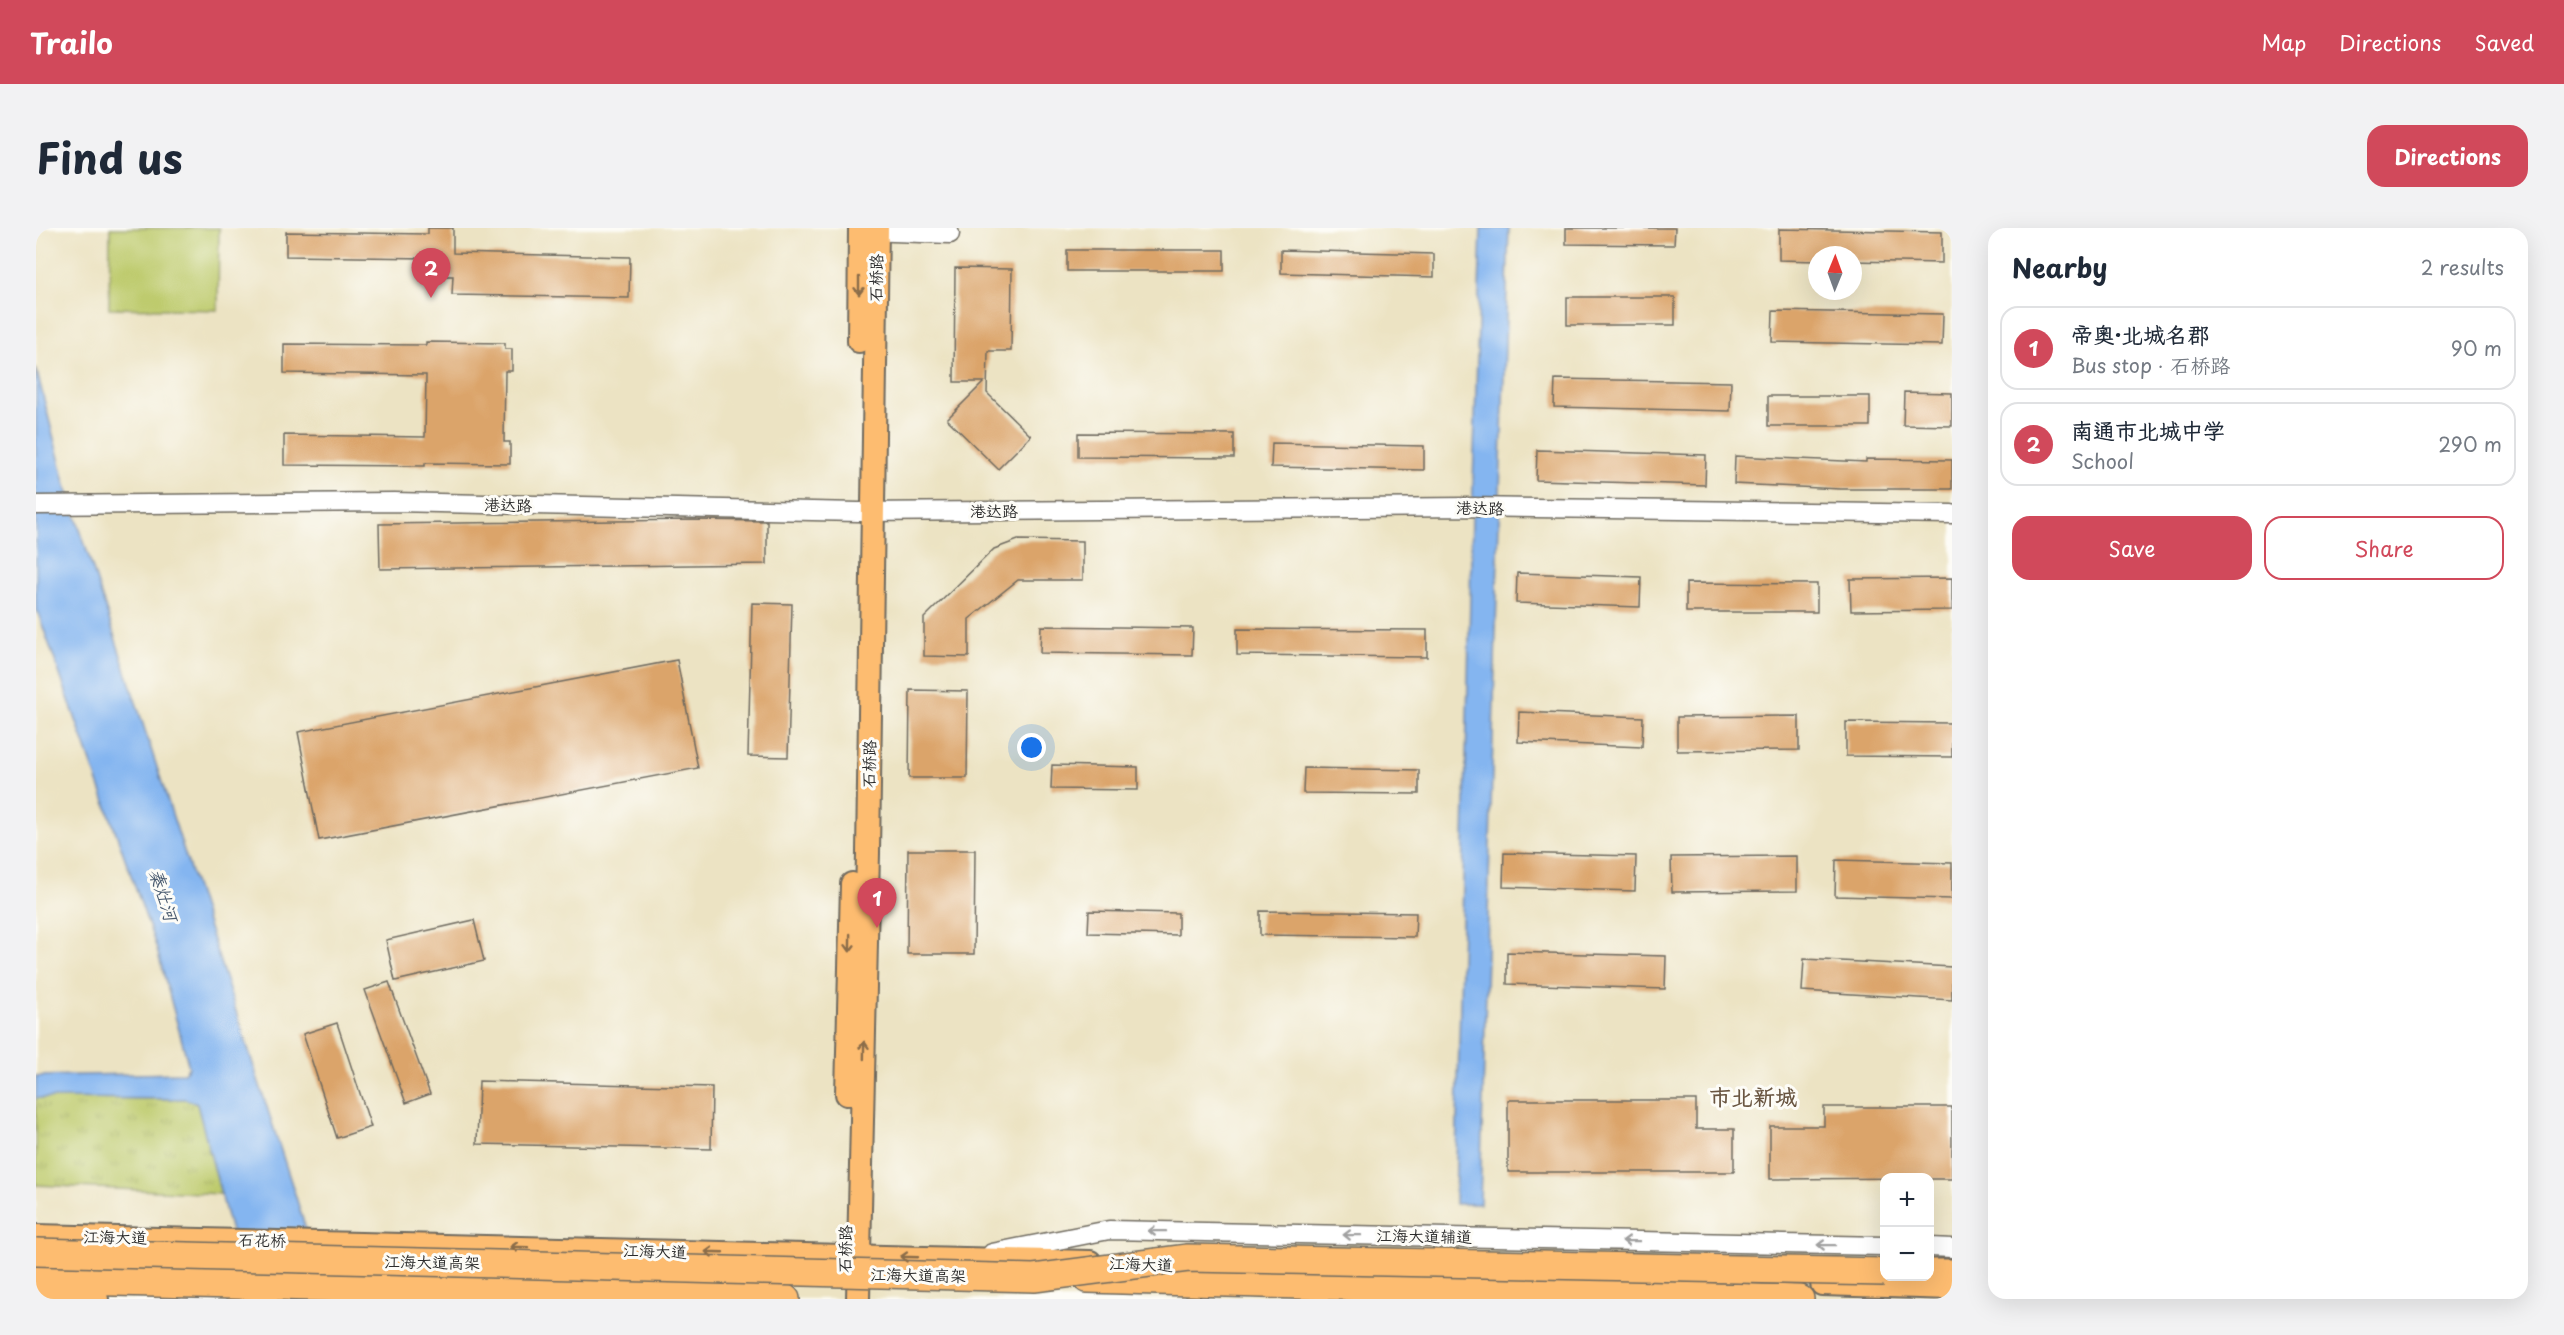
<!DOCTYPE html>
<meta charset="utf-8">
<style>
:root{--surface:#fff;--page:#f2f2f3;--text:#1f2937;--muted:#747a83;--line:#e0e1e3;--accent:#d1495b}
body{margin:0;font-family:"Playpen Sans","LXGW WenKai TC",sans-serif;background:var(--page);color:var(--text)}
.controls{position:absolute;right:18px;bottom:18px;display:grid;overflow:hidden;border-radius:12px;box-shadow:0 6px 24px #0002}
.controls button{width:54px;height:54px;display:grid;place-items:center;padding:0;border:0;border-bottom:2px solid var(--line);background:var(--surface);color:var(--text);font:30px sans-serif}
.compass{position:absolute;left:1772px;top:18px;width:54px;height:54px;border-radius:50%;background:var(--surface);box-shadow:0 6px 24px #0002;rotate:1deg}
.you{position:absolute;left:996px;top:520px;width:21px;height:21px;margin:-15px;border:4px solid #fff;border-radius:50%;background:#1a73e8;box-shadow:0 0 0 9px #1a73e833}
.badge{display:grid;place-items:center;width:39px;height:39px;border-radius:50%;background:var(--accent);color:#fff;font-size:20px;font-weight:700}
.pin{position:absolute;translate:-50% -50px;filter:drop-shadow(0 2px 3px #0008)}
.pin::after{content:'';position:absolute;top:32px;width:21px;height:18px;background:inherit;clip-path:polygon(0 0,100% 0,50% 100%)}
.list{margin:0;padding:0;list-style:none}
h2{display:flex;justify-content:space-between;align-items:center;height:78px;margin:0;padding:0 24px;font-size:26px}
h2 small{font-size:20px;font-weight:400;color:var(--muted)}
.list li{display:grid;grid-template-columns:39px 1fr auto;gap:18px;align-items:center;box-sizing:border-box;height:84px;margin:0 12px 12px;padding:0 12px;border:2px solid var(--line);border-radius:18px}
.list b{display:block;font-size:22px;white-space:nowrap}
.list p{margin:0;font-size:20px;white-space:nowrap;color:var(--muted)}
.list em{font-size:20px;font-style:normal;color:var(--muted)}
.actions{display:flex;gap:12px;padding:18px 24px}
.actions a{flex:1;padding:14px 0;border:2px solid var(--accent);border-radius:18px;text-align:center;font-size:21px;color:var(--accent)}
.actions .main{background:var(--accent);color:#fff}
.map{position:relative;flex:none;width:1916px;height:1071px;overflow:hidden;border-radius:18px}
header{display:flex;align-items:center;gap:36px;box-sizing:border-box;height:84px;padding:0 30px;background:var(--accent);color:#fff}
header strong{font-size:28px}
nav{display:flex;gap:33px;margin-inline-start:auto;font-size:21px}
.intro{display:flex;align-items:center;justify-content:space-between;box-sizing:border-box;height:144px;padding:0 36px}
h1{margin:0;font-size:42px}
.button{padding:15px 27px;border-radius:18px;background:var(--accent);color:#fff;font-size:21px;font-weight:700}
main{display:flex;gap:36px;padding:0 36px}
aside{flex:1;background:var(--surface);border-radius:18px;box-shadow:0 6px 24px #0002}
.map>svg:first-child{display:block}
.grass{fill:url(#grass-tufts);stroke:#747b4c;stroke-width:1.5}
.park{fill:#becb6d;stroke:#747b4c;stroke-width:1.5}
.water{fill:#84b5f0;stroke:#58708e;stroke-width:1.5}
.building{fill:#dba46a}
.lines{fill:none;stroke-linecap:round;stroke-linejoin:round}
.minor-casing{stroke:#6f6b60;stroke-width:21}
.major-casing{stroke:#6f6b60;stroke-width:26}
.highway-casing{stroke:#6f6b60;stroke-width:30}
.minor{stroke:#fff;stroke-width:18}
.major{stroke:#fdbc70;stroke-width:22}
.highway{stroke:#fdbc70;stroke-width:27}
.highway-bridge-casing{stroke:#6f6b60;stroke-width:30;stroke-linecap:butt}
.highway-bridge{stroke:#fdbc70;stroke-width:27}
.oneway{stroke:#8a6c4a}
.oneway2{stroke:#a0a0a0}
.labels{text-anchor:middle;stroke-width:6;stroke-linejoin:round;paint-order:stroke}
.street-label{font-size:16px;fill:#2b2b2b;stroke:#fdfcf7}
.water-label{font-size:18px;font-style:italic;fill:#4a5b70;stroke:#fdfcf7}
.district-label{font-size:22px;font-weight:bold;fill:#695541;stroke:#fdfcf7}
</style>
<header>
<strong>Trailo</strong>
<nav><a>Map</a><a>Directions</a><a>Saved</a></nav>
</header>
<div class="intro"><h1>Find us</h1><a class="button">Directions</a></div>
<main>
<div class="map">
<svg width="1916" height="1071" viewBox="0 0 1916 1071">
<defs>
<pattern id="grass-tufts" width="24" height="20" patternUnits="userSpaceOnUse" patternTransform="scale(1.5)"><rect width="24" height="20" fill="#becb6d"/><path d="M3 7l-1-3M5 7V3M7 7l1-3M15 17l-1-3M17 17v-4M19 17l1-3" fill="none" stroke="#a3ae5f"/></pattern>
</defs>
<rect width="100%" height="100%" fill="#fdfcf7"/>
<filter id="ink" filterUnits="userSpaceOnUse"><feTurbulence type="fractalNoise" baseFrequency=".0167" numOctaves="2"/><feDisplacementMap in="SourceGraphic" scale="12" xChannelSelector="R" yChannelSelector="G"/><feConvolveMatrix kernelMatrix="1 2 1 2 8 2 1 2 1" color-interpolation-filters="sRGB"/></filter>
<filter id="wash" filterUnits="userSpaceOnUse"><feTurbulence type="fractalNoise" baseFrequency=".008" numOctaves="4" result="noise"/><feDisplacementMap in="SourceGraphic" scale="24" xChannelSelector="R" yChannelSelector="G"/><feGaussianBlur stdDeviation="1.35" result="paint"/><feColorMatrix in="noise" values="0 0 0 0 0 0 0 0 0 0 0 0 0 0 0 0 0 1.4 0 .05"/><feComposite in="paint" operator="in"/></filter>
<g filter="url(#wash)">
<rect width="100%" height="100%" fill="#ece3c3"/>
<!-- grass -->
<path class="grass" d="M 0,870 L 150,871 L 161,876 L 185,966 L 0,957 Z"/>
<!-- park -->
<path class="park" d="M 74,0 L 183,0 L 182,82 L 73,80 Z"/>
<!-- water -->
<g class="water">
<path d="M 1445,0 L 1473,0 L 1463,293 L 1444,976 L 1419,976 L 1436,290 Z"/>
<path d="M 0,140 L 30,258 L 260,969 L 291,1071 L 213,1071 L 161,876 L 150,871 L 0,870 L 0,848 L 148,845 L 153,839 L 120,718 L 0,379 Z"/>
</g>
<g id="blocks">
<!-- building -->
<g class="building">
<path d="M 392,0 L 417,0 L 417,25 L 594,29 L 593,70 L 416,67 L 417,48 L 391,48 L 391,30 L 250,28 L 250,4 L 392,6 Z"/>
<path d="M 1530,0 L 1639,0 L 1638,17 L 1530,16 Z"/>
<path d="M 1743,1 L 1906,4 L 1906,35 L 1817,33 L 1817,27 L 1781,27 L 1781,33 L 1743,32 Z"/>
<rect x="1031" y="22" width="157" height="21"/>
<path d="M 1245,22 L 1398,26 L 1398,49 L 1245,45 Z"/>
<path d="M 919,40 L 976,41 L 975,123 L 952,123 L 951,165 L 995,208 L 962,241 L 911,191 L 948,154 L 918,154 Z"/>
<rect x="1531" y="69" width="108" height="28"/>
<path d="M 1737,83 L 1907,86 L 1906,117 L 1736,114 Z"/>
<path d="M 390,114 L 469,115 L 469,121 L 476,121 L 476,143 L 469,143 L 468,214 L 474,214 L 474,236 L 389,235 L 389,238 L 248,237 L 248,207 L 389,209 L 390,147 L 248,145 L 248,116 L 390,117 Z"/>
<path d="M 1519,151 L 1695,154 L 1694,183 L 1518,179 Z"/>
<path d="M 1868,164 L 1916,165 L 1916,198 L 1867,197 Z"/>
<rect x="1732" y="168" width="102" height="30"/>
<path d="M 1042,205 L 1198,206 L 1198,230 L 1042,229 Z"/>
<path d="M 1236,215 L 1388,218 L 1388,242 L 1235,239 Z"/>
<path d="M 1501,222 L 1670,227 L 1669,257 L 1500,252 Z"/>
<path d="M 1699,228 L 1830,234 L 1830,231 L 1916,232 L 1916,261 L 1805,261 L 1698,256 Z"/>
<path d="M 657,292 L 731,293 L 731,336 L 344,341 L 343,296 Z"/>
<path d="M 982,312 L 1047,313 L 1047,352 L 982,352 L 933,391 L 933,429 L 888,428 L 888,390 L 958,321 Z"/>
<path d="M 1481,345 L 1605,349 L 1604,379 L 1480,375 Z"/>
<path d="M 1916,350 L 1916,382 L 1815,383 L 1814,351 Z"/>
<path d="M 1650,355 L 1781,356 L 1781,384 L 1650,384 Z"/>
<path d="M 716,375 L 756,376 L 752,529 L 712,528 Z"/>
<path d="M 1005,398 L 1157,400 L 1156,427 L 1004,425 Z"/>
<path d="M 1201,401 L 1391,402 L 1391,429 L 1201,427 Z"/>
<path d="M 641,432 L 662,540 L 283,612 L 262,504 Z"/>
<path d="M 874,462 L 932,463 L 931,550 L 873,550 Z"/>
<path d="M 1483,484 L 1607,489 L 1606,519 L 1482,514 Z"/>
<path d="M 1763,488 L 1763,522 L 1641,523 L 1641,489 Z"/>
<path d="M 1810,494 L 1916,495 L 1916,529 L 1810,528 Z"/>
<path d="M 1016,537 L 1102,539 L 1102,562 L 1015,561 Z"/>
<path d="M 1268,540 L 1383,542 L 1383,566 L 1267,565 Z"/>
<path d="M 872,622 L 939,622 L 938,726 L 871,726 Z"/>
<path d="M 1468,625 L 1600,628 L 1599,663 L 1467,659 Z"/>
<path d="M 1761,628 L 1761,663 L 1636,664 L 1635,629 Z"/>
<path d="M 1800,632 L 1916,635 L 1916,671 L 1799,668 Z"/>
<path d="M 1053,683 L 1142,685 L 1142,707 L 1052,705 Z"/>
<path d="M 1224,683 L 1380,685 L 1379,709 L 1224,707 Z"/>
<path d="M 438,692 L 448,733 L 359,753 L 350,712 Z"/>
<path d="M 1471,724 L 1630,728 L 1629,761 L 1471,756 Z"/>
<path d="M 1768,731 L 1916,739 L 1916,772 L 1766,763 Z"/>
<path d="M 353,754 L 394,866 L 370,875 L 329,762 Z"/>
<path d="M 301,795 L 335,899 L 301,910 L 267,806 Z"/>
<path d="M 443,853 L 676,859 L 675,921 L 441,916 Z"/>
<path d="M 1472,872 L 1660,872 L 1660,901 L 1698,901 L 1698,944 L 1472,944 Z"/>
<path d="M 1788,879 L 1916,879 L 1916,951 L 1893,951 L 1893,950 L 1734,951 L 1734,898 L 1788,898 Z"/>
</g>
</g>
</g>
<g filter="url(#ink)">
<use href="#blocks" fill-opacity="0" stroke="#6f6b60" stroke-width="1.5"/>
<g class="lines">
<!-- minor casing -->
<g class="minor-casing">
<g id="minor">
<path d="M 829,3 L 914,6"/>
<path d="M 0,277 L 358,274 L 822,284 L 1432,279 L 1916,286"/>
<path d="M 1894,1019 L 1916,1020"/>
<path d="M 956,1025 L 1073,1002 L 1848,1018"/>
</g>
</g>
<!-- major casing -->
<g class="major-casing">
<g id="major">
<path d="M 823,113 L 824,0"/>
<path d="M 811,866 L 816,656"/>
<path d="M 0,1008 L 1054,1034"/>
<path d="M 1786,1056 L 1916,1060"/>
<path d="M 0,1069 L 61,1071"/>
<path d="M 822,1071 L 832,625 L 841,0"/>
</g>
</g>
<!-- highway casing -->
<g class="highway-casing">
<g id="highway">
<path d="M 1894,1045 L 1916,1045"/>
<path d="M 1051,1051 L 1764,1071"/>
<path d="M 0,1052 L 750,1071"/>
</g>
</g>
<!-- minor -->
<use href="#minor" class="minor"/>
<!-- major -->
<use href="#major" class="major"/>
<!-- highway -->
<use href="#highway" class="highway"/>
<!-- highway-bridge casing -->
<g class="highway-bridge-casing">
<path id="highway-bridge" d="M 0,1024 L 998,1050 L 1152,1030 L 1848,1044"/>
</g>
<!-- highway-bridge -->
<use href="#highway-bridge" class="highway-bridge"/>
</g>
<!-- one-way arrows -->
<defs><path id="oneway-shaft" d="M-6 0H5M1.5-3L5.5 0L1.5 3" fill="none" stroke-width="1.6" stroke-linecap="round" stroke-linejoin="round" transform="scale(1.5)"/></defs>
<g class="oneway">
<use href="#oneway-shaft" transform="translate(823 58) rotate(90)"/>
<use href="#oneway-shaft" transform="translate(814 715) rotate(91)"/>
<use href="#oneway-shaft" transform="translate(828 822) rotate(-89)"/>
<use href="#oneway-shaft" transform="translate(483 1019) rotate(-178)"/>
<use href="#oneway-shaft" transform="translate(678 1024) rotate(-178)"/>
<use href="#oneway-shaft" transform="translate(873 1029) rotate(-178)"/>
</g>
<g class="oneway2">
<use href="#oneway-shaft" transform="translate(1121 1003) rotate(-179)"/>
<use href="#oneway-shaft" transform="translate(1316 1007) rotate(-179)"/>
<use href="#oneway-shaft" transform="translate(1595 1013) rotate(-179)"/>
<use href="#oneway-shaft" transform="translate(1790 1017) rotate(-179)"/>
</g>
</g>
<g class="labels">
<!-- street labels -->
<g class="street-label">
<text transform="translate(840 50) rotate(-89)" y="6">石桥路</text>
<text transform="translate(472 277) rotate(1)" y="6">港达路</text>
<text transform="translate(1444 280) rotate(1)" y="6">港达路</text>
<text x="958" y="289">港达路</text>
<text transform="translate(833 536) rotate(-89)" y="6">石桥路</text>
<text transform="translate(1388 1008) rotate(1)" y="6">江海大道辅道</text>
<text transform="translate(79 1009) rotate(1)" y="6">江海大道</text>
<text transform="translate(226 1012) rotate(1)" y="6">石花桥</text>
<text transform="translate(809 1021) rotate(-89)" y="6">石桥路</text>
<text transform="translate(619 1023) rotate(2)" y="6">江海大道</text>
<text transform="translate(396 1034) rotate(1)" y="6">江海大道高架</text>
<text transform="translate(1105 1036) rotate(2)" y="6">江海大道</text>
<text transform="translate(882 1047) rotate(1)" y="6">江海大道高架</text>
</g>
<!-- water labels -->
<g class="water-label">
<text transform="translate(127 667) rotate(72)" y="6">秦灶河</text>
</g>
<!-- district labels -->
<g class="district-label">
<text x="1717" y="877">市北新城</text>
</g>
</g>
</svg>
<div class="controls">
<button>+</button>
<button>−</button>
</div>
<svg class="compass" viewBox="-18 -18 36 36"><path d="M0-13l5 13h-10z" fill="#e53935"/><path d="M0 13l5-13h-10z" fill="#747a83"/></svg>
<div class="you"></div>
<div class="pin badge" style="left:841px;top:700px">1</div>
<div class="pin badge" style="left:395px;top:70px">2</div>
</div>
<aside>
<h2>Nearby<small>2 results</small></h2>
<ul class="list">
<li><span class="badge">1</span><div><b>帝奥·北城名郡</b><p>Bus stop · 石桥路</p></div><em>90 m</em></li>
<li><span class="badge">2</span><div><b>南通市北城中学</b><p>School</p></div><em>290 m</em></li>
</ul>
<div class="actions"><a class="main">Save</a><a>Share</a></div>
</aside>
</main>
